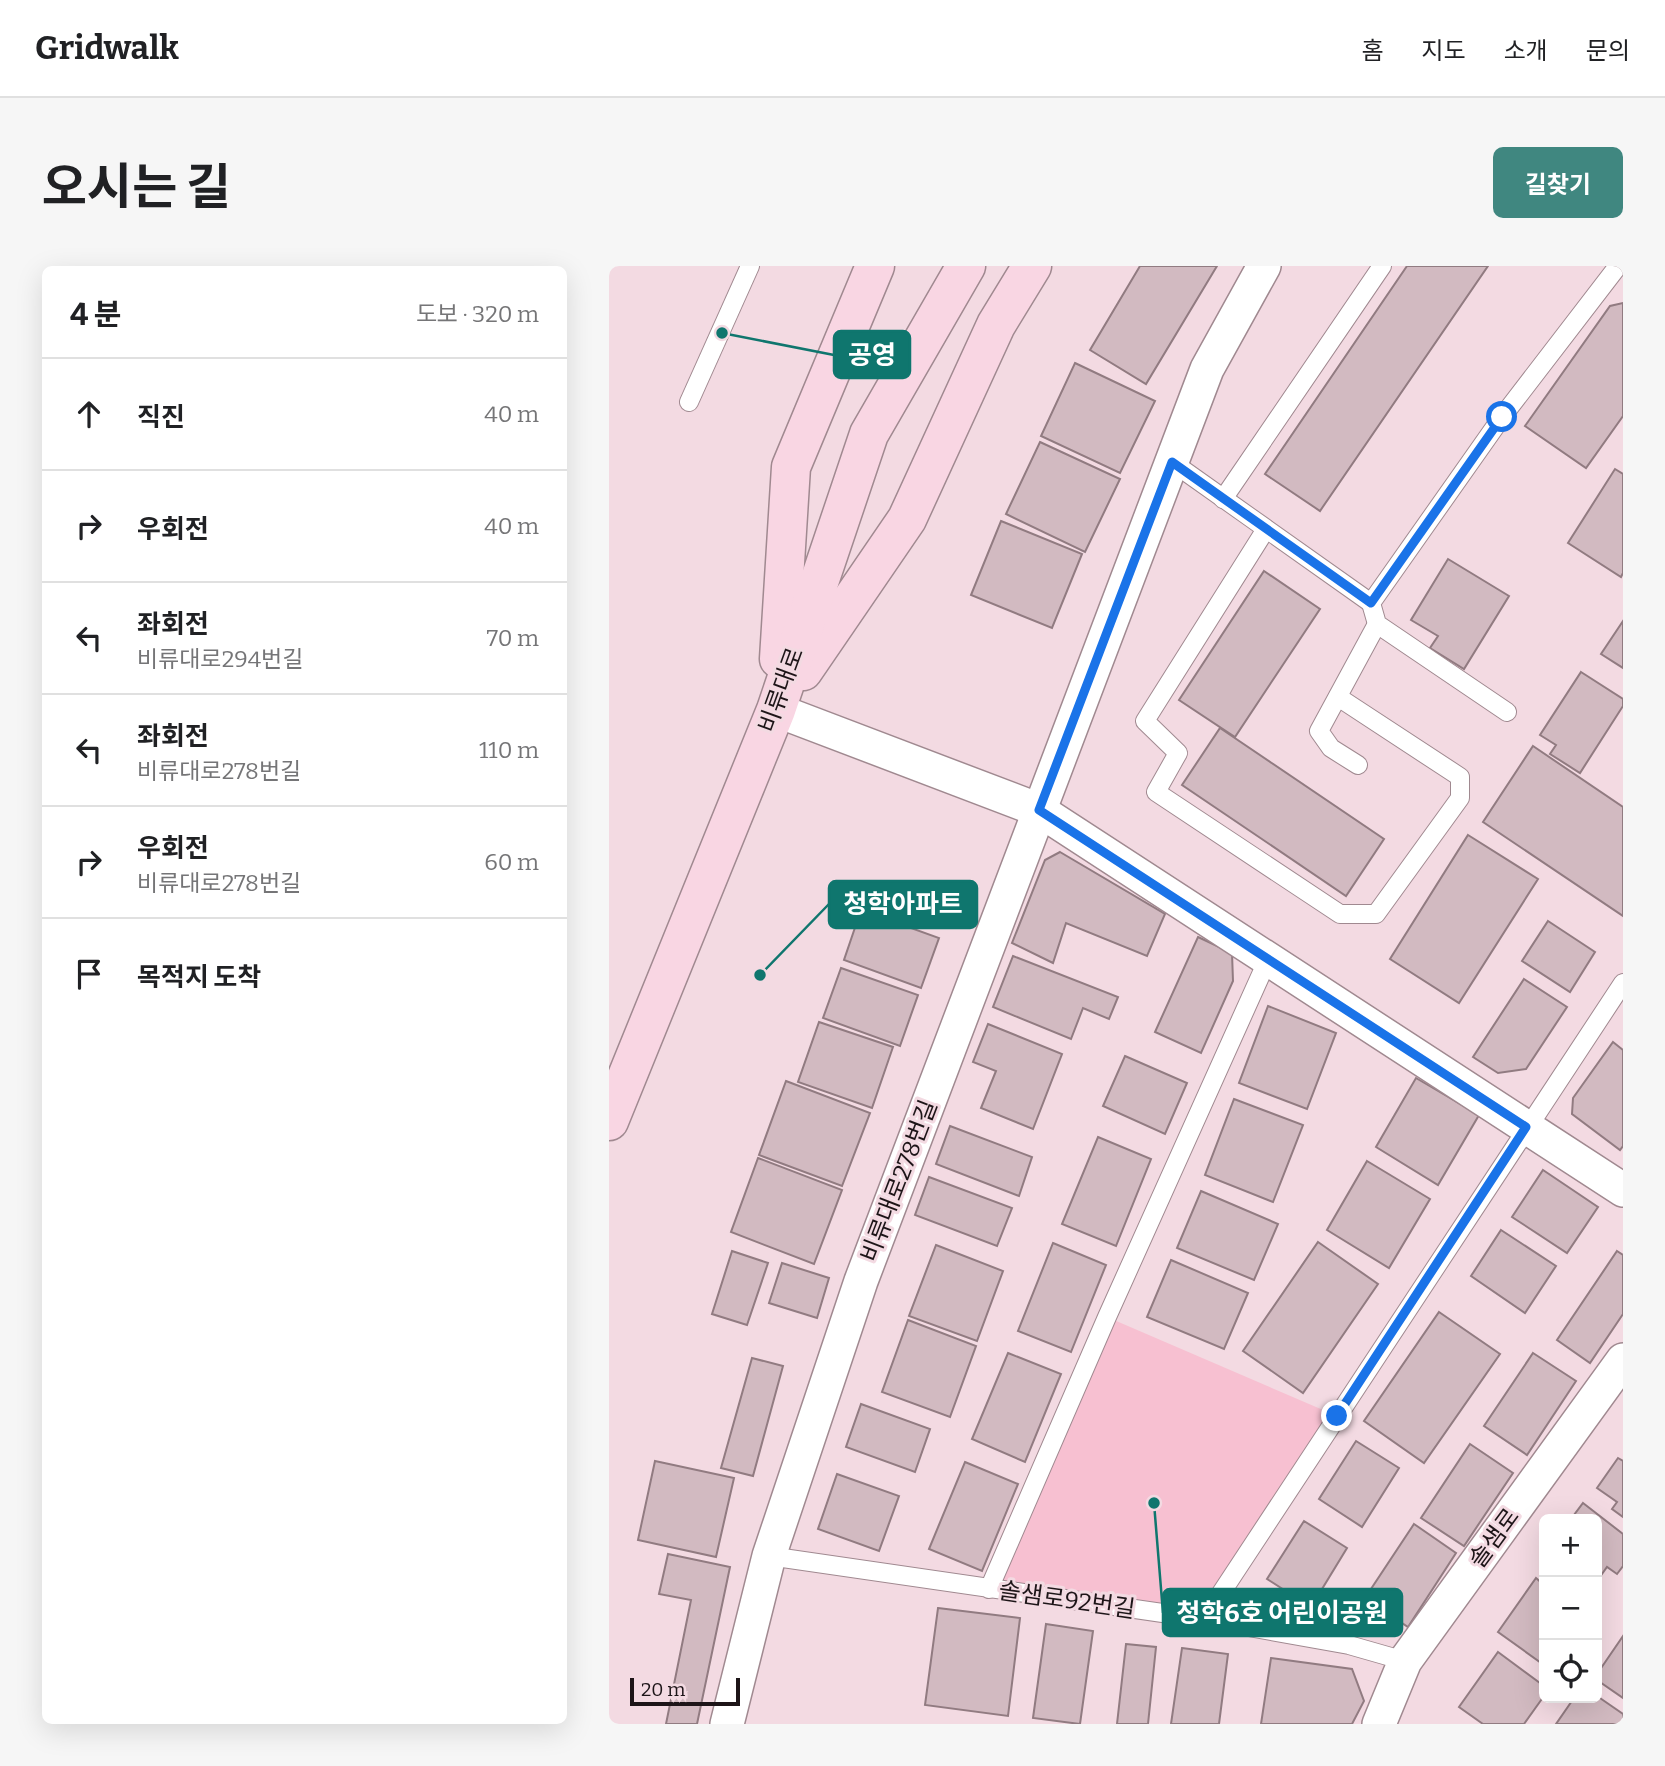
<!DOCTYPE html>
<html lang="ko">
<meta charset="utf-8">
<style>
:root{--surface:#fff;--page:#f6f6f6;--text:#202124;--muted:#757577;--line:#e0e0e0;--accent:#408780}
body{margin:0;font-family:Bitter,"Noto Sans KR",serif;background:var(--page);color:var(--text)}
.controls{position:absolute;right:21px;bottom:21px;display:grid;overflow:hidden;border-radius:10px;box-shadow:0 7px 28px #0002}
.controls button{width:63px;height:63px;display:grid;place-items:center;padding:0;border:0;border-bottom:2px solid var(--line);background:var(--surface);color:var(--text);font:35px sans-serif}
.scale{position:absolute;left:21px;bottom:18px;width:110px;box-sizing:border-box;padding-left:7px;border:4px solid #1d1518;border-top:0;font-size:19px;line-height:24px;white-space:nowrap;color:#1d1518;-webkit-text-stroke:5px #f3dae2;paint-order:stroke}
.stop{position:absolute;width:21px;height:21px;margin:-16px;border:5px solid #1a73e8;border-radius:50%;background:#fff}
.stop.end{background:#1a73e8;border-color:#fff;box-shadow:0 2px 7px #0008}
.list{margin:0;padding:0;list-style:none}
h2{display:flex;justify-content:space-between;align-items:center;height:91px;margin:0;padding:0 28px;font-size:30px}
h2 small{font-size:23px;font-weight:400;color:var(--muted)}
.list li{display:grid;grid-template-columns:46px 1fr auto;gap:21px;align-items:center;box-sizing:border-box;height:112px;padding:0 28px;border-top:2px solid var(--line)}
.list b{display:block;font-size:26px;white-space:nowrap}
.list p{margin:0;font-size:23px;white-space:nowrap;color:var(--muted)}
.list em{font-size:23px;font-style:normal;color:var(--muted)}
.icon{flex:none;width:38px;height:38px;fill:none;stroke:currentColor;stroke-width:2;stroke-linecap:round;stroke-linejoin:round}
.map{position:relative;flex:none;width:1014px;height:1458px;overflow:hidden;border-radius:10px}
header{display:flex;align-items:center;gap:42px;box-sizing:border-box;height:98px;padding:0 35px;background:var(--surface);border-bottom:2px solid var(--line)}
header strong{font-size:33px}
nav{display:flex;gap:38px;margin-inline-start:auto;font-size:24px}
.intro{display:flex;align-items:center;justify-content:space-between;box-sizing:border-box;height:168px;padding:0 42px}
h1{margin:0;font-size:49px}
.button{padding:18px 32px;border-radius:10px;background:var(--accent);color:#fff;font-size:24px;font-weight:700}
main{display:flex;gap:42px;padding:0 42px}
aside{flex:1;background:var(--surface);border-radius:10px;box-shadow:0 7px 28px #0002}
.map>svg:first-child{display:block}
.green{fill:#f7c0d1}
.building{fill:#d2bac1;stroke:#917b81;stroke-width:2}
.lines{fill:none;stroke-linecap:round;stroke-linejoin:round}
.service-casing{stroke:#a08990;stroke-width:20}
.minor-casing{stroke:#a08990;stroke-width:36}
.secondary-casing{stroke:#a08990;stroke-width:41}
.service{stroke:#fff;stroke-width:18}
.minor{stroke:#fff;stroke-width:33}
.secondary{stroke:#f9d6e3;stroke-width:38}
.route{stroke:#1a73e8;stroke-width:9}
.labels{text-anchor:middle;stroke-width:6;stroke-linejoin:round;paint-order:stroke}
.street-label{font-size:24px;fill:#1d1518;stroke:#f3dae2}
.leader{fill:none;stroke:#0f766e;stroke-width:2.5}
.callout-dot{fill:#0f766e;stroke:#f3dae2;stroke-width:2.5}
.callout{fill:#0f766e;stroke:#0f766e;stroke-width:2.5}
.callout-label{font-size:26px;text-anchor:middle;font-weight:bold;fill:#fff}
</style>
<header>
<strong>Gridwalk</strong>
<nav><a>홈</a><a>지도</a><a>소개</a><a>문의</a></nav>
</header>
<div class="intro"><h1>오시는 길</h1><a class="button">길찾기</a></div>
<main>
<aside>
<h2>4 분<small>도보 · 320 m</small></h2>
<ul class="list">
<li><svg class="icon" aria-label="ahead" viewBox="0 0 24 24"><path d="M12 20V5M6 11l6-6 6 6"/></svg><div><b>직진</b></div><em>40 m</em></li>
<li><svg class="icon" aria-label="right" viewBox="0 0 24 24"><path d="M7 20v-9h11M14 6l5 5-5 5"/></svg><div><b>우회전</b></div><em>40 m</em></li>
<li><svg class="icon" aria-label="left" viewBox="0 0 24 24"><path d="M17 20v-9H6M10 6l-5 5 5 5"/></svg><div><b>좌회전</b><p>비류대로294번길</p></div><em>70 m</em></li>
<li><svg class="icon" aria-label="left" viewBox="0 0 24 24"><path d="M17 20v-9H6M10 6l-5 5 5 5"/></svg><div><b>좌회전</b><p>비류대로278번길</p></div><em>110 m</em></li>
<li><svg class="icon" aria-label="right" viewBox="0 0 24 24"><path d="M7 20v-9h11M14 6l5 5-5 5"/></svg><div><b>우회전</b><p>비류대로278번길</p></div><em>60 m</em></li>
<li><svg class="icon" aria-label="arrive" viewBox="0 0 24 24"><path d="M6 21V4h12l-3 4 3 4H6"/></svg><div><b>목적지 도착</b></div></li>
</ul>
</aside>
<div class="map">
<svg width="1014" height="1458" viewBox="0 0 1014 1458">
<rect width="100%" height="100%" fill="#f3dae2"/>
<!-- green -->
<path class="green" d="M 498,1051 L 728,1150 L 595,1353 L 380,1323 Z"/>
<!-- building -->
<g class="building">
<path d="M 531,0 L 608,0 L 537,118 L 481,84 Z"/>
<path d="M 798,0 L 879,0 L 711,245 L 656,208 Z"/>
<path d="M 1014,37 L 1014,150 L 977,202 L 916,160 L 1001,40 Z"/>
<path d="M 466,97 L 546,135 L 511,207 L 432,170 Z"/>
<path d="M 431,176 L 511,213 L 476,286 L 397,248 Z"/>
<path d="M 1006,203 L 1014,208 L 1014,307 L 1012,311 L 959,277 Z"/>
<path d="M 392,255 L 473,288 L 443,362 L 362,329 Z"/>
<path d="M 839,293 L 900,330 L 855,403 L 821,382 L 829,370 L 802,354 Z"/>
<path d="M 655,305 L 711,343 L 626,471 L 570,434 Z"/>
<path d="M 1014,355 L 1014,402 L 992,388 Z"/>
<path d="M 972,406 L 1014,433 L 1014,440 L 971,507 L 941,488 L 947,479 L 931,469 Z"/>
<path d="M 611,462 L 775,573 L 737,630 L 573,519 Z"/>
<path d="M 924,480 L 1014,541 L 1014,650 L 874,556 Z"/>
<path d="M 859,569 L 929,613 L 850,737 L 781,693 Z"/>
<path d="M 451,586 L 556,648 L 538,690 L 457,657 L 444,697 L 403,677 L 436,594 Z"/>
<path d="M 252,644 L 330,672 L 312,722 L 235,694 Z"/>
<path d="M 939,655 L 986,686 L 961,726 L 913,695 Z"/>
<path d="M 589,671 L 623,687 L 624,715 L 592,787 L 546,766 Z"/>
<path d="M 404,690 L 509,731 L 500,753 L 474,742 L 462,773 L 384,741 Z"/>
<path d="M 232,702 L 309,729 L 291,780 L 214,752 Z"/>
<path d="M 915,713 L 958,741 L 917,803 L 889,807 L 864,791 Z"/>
<path d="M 659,740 L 727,767 L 698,843 L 630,817 Z"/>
<path d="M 210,756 L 284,781 L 263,842 L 189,816 Z"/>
<path d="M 379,758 L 453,788 L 424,863 L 372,842 L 387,805 L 364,796 Z"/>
<path d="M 1004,776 L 1014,784 L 1014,880 L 1011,884 L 963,848 L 964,832 Z"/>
<path d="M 516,790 L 578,817 L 556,868 L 494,840 Z"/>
<path d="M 807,812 L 870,849 L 829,919 L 767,881 Z"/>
<path d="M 177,815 L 261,847 L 233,920 L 150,889 Z"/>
<path d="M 625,833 L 694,859 L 664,936 L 596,909 Z"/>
<path d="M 341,860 L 423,891 L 410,930 L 327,898 Z"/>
<path d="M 489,871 L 542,893 L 507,980 L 453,958 Z"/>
<path d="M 149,892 L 233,924 L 205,998 L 122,966 Z"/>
<path d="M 758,895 L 821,933 L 780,1002 L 718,964 Z"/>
<path d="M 934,904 L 989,941 L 958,987 L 903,951 Z"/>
<path d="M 320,911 L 403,942 L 388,980 L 306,949 Z"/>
<path d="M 592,925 L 669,958 L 645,1014 L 568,982 Z"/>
<path d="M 892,964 L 947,1000 L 916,1047 L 862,1010 Z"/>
<path d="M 709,976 L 769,1018 L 694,1127 L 634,1085 Z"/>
<path d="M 444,977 L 497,999 L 462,1086 L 409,1065 Z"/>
<path d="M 327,979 L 394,1005 L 368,1075 L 300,1050 Z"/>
<path d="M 123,985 L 159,997 L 138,1059 L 103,1048 Z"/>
<path d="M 1008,985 L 1014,989 L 1014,1048 L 981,1097 L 948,1074 Z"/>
<path d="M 562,994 L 639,1027 L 615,1083 L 538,1051 Z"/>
<path d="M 173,997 L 220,1012 L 208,1052 L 160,1037 Z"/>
<path d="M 830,1046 L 891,1088 L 815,1197 L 755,1155 Z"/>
<path d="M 299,1054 L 367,1080 L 341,1151 L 273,1126 Z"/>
<path d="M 399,1087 L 452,1108 L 416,1196 L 363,1173 Z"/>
<path d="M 924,1087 L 967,1115 L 918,1189 L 875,1160 Z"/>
<path d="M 143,1092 L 174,1100 L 144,1210 L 112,1202 Z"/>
<path d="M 252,1138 L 321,1163 L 306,1206 L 237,1181 Z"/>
<path d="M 747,1175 L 790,1202 L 753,1261 L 710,1233 Z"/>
<path d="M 861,1178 L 904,1207 L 855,1280 L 812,1252 Z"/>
<path d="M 1009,1192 L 1014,1195 L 1014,1251 L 1003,1243 L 1008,1236 L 988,1222 Z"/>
<path d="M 46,1195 L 125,1212 L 107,1291 L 29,1274 Z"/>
<path d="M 356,1196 L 409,1218 L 373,1305 L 320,1283 Z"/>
<path d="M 228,1208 L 290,1230 L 270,1285 L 209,1263 Z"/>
<path d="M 974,1237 L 1014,1268 L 1014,1300 L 1008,1308 L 998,1301 L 988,1315 L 988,1253 L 962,1253 Z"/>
<path d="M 695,1255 L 738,1282 L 702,1341 L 658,1313 Z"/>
<path d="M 805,1258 L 847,1287 L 799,1361 L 756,1332 Z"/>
<path d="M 59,1288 L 121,1301 L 88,1458 L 57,1458 L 82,1334 L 50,1328 Z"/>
<path d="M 927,1312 L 935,1319 L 935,1399 L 889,1366 Z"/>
<path d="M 329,1342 L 411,1352 L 399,1450 L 316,1439 Z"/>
<path d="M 437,1358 L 484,1365 L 471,1458 L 424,1452 Z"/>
<path d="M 1014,1370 L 1014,1432 L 988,1414 L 988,1408 Z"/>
<path d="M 517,1378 L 547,1381 L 539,1458 L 508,1458 Z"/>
<path d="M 573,1382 L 619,1388 L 610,1458 L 562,1458 Z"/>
<path d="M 889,1386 L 935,1420 L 935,1430 L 915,1458 L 874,1458 L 850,1441 Z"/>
<path d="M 662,1392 L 743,1403 L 755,1435 L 743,1458 L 652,1458 Z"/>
<path d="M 988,1430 L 1014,1448 L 1014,1458 L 947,1458 L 965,1432 L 988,1432 Z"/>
</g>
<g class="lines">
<!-- service casing -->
<g class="service-casing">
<g id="service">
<path d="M 80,136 L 141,0"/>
<path d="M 563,196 L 762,337"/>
<path d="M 614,233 L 773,0"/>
<path d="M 657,263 L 536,455 L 569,487 L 547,526 L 731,648 L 767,648 L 851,532 L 851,511 L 729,431"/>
<path d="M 898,446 L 768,358 L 762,337 L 893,151 L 1009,0"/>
<path d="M 749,499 L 722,482 L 710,465 L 768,358"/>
<path d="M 160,1290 L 595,1353 L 740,1379 L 796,1395"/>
<path d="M 380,1323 L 498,1051 L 659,693"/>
<path d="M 595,1353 L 1014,717"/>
</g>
</g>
<!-- minor casing -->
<g class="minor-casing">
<g id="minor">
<path d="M 167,444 L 430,544 L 1014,924"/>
<path d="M 118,1458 L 160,1290 L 252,1015 L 598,103 L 655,0"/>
<path d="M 770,1458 L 796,1395 L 1014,1094"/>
</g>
</g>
<!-- secondary casing -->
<g class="secondary-casing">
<g id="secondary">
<path d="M 170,393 L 182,201 L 266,0"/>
<path d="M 194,405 L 298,253 L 387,59 L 423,0"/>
<path d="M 0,855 L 167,444 L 260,168 L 357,0"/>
</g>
</g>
<!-- service -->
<use href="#service" class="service"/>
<!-- minor -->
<use href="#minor" class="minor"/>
<!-- secondary -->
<use href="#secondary" class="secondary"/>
</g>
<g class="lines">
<!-- route -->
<path class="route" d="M 728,1150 L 917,861 L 430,544 L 563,196 L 762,337 L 893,151"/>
</g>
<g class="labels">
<!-- street labels -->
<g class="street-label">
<text transform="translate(172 424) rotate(-70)" y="8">비류대로</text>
<text transform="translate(290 915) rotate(-69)" y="8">비류대로278번길</text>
<text transform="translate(885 1272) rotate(-54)" y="8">솔샘로</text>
<text transform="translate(458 1334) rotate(8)" y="8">솔샘로92번길</text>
</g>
</g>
<!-- callouts -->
<path class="leader" d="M113 67L225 89M151 709L220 638M545 1237L554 1347"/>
<g class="callout-dot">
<circle cx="113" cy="67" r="7"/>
<circle cx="151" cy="709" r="7"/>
<circle cx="545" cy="1237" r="7"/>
</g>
<g class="callout">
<rect x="225" y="65" width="76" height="47" rx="7"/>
<rect x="220" y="615" width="148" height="47" rx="7"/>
<rect x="554" y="1323" width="239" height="47" rx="7"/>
</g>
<g class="callout-label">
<text x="263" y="98">공영</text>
<text x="294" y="647">청학아파트</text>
<text x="673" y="1356">청학6호 어린이공원</text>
</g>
</svg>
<div class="controls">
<button>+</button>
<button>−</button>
<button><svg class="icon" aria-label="locate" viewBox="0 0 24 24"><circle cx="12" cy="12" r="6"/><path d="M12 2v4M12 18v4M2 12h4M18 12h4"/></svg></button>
</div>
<div class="scale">20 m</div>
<div class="stop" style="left:893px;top:151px"></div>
<div class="stop end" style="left:728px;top:1150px"></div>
</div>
</main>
